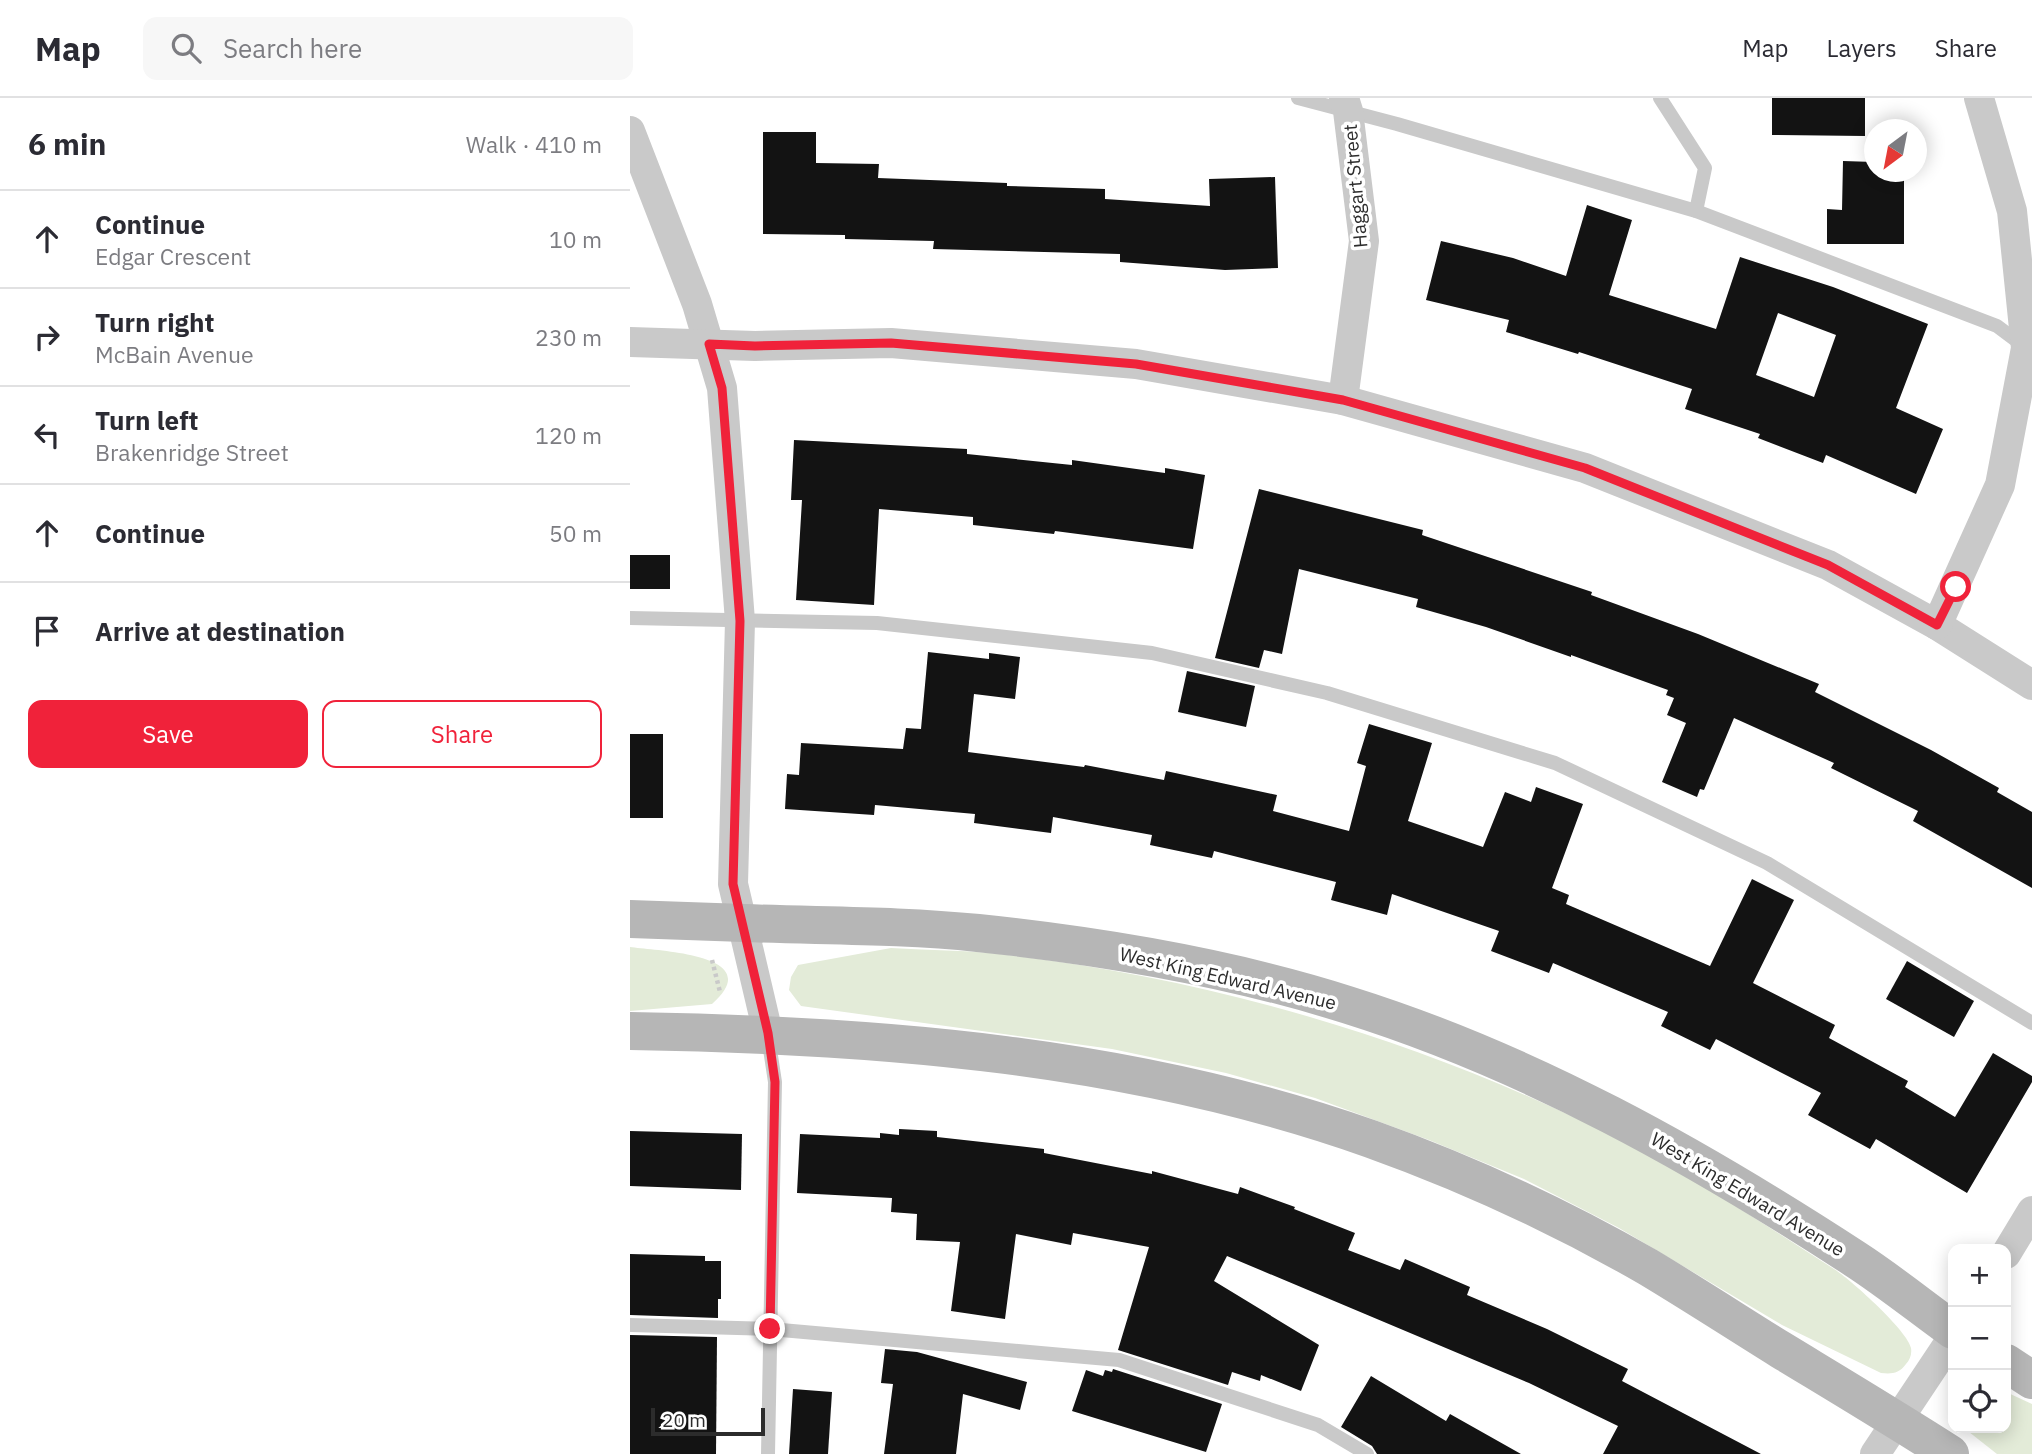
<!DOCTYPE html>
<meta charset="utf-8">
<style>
:root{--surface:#fff;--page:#f7f7f7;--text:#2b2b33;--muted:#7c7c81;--line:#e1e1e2;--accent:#f0223a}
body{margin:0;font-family:"IBM Plex Sans",sans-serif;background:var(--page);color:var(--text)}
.controls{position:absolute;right:21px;bottom:21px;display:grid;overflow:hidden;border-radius:14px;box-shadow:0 4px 18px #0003}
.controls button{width:63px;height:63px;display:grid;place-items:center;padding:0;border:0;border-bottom:2px solid var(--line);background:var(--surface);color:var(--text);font:35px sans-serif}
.compass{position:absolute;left:1234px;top:21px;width:63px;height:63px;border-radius:50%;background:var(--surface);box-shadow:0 4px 18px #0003;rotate:212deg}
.scale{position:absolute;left:21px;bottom:18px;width:114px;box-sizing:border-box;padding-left:7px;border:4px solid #2c2c2c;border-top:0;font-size:19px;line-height:24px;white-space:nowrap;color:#2c2c2c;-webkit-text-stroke:5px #fff;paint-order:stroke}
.stop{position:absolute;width:21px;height:21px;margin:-16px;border:5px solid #f0223a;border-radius:50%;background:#fff}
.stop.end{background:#f0223a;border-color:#fff;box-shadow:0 2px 7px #0008}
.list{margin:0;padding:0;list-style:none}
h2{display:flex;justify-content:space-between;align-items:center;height:91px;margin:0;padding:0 28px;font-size:30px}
h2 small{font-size:23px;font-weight:400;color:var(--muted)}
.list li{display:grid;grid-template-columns:46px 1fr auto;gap:21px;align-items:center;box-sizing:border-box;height:98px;padding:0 28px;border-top:2px solid var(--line)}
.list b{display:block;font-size:26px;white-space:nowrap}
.list p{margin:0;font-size:23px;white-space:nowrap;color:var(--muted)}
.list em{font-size:23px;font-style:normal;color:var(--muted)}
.actions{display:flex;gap:14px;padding:21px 28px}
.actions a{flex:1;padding:16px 0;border:2px solid var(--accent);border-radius:14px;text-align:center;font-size:24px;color:var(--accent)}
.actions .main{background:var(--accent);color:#fff}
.icon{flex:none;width:38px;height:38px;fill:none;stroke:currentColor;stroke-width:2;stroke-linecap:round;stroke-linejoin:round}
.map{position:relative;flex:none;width:1402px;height:1356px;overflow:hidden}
header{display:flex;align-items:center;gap:42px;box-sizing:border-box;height:98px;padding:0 35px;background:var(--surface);border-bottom:2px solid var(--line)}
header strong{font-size:33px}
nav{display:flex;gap:38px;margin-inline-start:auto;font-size:24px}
.search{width:490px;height:63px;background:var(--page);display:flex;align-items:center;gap:18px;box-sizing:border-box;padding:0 24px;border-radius:14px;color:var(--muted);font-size:26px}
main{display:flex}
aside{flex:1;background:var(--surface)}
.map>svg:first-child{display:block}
.green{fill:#e3ebd8}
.building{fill:#131313;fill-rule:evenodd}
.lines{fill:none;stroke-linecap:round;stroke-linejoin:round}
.path{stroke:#c9c9c9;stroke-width:4.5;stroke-dasharray:3.5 3.5;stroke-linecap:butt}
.service{stroke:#c9c9c9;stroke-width:14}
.minor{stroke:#c9c9c9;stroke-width:30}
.secondary{stroke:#b6b6b6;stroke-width:38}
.route{stroke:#f0223a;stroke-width:9}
.labels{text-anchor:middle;stroke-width:7;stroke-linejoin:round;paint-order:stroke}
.street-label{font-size:19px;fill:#2c2c2c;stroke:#fff}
</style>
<header>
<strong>Map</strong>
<div class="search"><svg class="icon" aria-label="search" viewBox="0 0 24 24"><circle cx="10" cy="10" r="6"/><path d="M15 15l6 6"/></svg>Search here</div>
<nav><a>Map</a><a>Layers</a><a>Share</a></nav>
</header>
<main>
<aside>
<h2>6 min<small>Walk · 410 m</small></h2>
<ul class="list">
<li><svg class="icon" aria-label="ahead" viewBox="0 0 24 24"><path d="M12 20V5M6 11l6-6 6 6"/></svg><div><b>Continue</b><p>Edgar Crescent</p></div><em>10 m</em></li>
<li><svg class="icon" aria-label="right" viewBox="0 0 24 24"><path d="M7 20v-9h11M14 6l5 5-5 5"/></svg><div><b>Turn right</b><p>McBain Avenue</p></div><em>230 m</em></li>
<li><svg class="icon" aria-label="left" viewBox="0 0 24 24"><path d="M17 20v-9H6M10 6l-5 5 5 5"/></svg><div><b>Turn left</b><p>Brakenridge Street</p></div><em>120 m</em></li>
<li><svg class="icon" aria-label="ahead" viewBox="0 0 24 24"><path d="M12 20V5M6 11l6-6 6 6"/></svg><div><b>Continue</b></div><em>50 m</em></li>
<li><svg class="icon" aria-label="arrive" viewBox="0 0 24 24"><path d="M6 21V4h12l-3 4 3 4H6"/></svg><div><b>Arrive at destination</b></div></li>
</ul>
<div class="actions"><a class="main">Save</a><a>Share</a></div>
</aside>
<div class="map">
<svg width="1402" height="1356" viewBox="0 0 1402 1356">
<rect width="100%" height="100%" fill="#fff"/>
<!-- green -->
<g class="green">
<path d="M 0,849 C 28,853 139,856 82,906 L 0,913 Z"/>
<path d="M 261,850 C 294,852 327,852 360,855 C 587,879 819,950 1019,1057 C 1083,1092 1143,1132 1204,1171 C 1220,1181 1278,1233 1281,1250 C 1282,1256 1280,1262 1276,1266 C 1269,1276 1261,1276 1251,1275 L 1152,1227 L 989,1130 L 894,1081 L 799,1042 L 685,1000 L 596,975 L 482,951 L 171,908 L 159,892 L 161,879 L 168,867 Z"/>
<path d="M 1376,1294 L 1402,1306 L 1402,1356 L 1367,1356 L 1334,1330 L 1376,1330 Z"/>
</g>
<!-- building -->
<g class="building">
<path d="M 1142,0 L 1235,0 L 1235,38 L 1142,37 Z"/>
<path d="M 133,34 L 186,34 L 186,65 L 249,66 L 248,80 L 377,85 L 377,88 L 475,91 L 475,101 L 580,108 L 579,81 L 645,79 L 648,170 L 595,172 L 490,164 L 490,156 L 303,151 L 304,143 L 215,141 L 215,137 L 133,136 Z"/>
<path d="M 1213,63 L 1244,64 L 1244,74 L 1274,74 L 1274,146 L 1197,146 L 1197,111 L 1212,112 Z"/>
<path d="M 957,107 L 1002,122 L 979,197 L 1086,231 L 1110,159 L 1203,189 L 1298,226 L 1266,310 L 1313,331 L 1286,396 L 1196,357 L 1193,365 L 1128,340 L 1130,336 L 1055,311 L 1062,291 L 949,254 L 948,256 L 876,234 L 879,222 L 796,202 L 811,143 L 883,160 L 936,178 ZM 1148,215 L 1206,237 L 1184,299 L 1126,277 Z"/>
<path d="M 164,342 L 337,351 L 337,356 L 442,367 L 442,362 L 535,375 L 535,370 L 575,377 L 563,451 L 425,433 L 424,436 L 343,427 L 343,419 L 249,411 L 244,507 L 166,502 L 172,402 L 161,402 Z"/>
<path d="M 629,391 L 793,432 L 792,437 L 962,494 L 961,497 L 1068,536 L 1189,586 L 1185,594 L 1301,652 L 1369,690 L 1367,694 L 1402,714 L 1402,790 L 1283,723 L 1288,713 L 1201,670 L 1204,665 L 1104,620 L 1074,692 L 1070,691 L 1067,699 L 1032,684 L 1056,625 L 1037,617 L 1044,600 L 1036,597 L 1038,592 L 941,557 L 941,559 L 856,529 L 786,509 L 788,501 L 669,471 L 652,556 L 634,552 L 629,570 L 585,560 Z"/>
<rect x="0" y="457" width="40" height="34"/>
<path d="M 298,554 L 359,561 L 359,555 L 390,559 L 385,601 L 344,596 L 338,654 L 454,669 L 455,667 L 534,682 L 536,673 L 647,697 L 643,713 L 719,733 L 736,668 L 727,665 L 739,626 L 802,645 L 778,723 L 853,749 L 875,694 L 901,704 L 906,689 L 953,706 L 922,790 L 939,797 L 936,806 L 1080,868 L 1122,781 L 1164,802 L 1123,885 L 1205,927 L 1199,940 L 1278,983 L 1275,989 L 1325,1019 L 1363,955 L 1402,978 L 1402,984 L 1337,1095 L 1246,1041 L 1240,1051 L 1178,1017 L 1191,995 L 1086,941 L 1080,952 L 1031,928 L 1038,914 L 923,865 L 919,875 L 861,853 L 869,833 L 762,796 L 757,817 L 701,802 L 706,784 L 584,753 L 582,760 L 520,747 L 522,737 L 423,719 L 421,735 L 344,725 L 345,716 L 245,707 L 244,717 L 155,711 L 157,676 L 169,677 L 171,645 L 273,651 L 276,630 L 291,631 Z"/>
<path d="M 557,573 L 625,588 L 616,629 L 548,614 Z"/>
<rect x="0" y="636" width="33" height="84"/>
<path d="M 1277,863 L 1344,903 L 1324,939 L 1256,901 Z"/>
<path d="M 269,1031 L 307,1033 L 307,1039 L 414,1051 L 414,1055 L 522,1076 L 522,1073 L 608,1096 L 610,1089 L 665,1109 L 664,1111 L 725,1135 L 718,1152 L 770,1172 L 775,1161 L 840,1189 L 837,1197 L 917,1231 L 998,1271 L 992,1283 L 1131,1356 L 973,1356 L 988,1328 L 899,1285 L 597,1158 L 584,1183 L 689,1247 L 671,1293 L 631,1277 L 630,1283 L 602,1274 L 598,1287 L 488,1252 L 519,1149 L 443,1135 L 441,1147 L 386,1136 L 375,1221 L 321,1213 L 330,1144 L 286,1142 L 287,1116 L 261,1114 L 262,1100 L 167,1095 L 170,1036 L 250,1040 L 250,1035 L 269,1037 Z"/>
<path d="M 0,1033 L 112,1036 L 111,1092 L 0,1088 Z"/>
<path d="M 0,1156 L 75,1158 L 75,1163 L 91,1163 L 91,1201 L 88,1201 L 88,1220 L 0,1217 Z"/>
<path d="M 0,1237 L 87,1239 L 86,1356 L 0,1356 Z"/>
<path d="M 255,1251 L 287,1254 L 397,1284 L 390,1312 L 333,1296 L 326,1356 L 254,1356 L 263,1286 L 251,1285 Z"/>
<path d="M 483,1271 L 592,1306 L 576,1354 L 442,1313 L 456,1272 L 473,1278 L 475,1272 L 482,1274 Z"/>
<path d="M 741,1278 L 816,1323 L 820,1316 L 891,1356 L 747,1356 L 742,1348 L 711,1329 Z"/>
<path d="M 163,1291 L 202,1294 L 198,1356 L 159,1356 Z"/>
</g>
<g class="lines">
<!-- path -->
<path class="path" d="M 82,862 L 90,894"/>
<!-- service -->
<g class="service">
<path d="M 668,0 L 767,26 L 1066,113 L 1367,228 L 1395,249"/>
<path d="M 1030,0 L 1075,70 L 1066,113"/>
<path d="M 0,520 L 247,525 L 522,555 L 697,595 L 925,665 L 1137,765 L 1402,925"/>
<path d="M 0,1227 L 140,1231 L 489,1262 L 688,1327 L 737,1356"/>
<path d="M 138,1356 L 145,984 L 138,938"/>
</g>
<!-- minor -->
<g class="minor">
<path d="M 0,33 L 67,206 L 92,290 L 110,523 L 103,786 L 138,935"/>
<path d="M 0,244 L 125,248 L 261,245 L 506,266 L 713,302 L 955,370 L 1198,467 L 1307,527 L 1402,587"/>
<path d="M 713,302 L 734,143 L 718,13 L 714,0"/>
<path d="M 1307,527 L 1370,387 L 1396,250 L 1382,113 L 1349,0"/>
<path d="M 1376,1156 L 1402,1113"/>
<path d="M 1245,1356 L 1323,1239"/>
</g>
<!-- secondary -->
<g class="secondary">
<path d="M 0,821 C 38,822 76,824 114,825 C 192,828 270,827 348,835 C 472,848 599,869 718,907 C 900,964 1067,1058 1225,1161 C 1259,1183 1291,1209 1323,1232"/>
<path d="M 0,933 C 250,937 504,957 741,1041 C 836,1075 931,1119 1018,1169 C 1063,1196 1106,1224 1151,1252 C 1207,1286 1264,1320 1320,1356"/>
<path d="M 1376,1265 L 1402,1282"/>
</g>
</g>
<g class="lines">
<!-- route -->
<path class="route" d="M 140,1231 L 145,984 L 138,935 L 103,786 L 110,523 L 92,290 L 79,246 L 125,248 L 261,245 L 506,266 L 713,302 L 955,370 L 1198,467 L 1307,527 L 1326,489"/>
</g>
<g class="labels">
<!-- street labels -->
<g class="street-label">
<text transform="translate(725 88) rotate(-95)" y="7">Haggart Street</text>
<text transform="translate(598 880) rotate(13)" y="7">West King Edward Avenue</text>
<text transform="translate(1118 1096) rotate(31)" y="7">West King Edward Avenue</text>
</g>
</g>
</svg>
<div class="controls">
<button>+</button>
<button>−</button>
<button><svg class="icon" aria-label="locate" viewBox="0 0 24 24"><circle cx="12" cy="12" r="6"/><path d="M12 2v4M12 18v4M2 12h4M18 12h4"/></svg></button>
</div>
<svg class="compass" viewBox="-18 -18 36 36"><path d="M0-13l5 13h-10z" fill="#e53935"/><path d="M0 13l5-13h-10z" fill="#7c7c81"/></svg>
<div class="scale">20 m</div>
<div class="stop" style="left:1326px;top:489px"></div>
<div class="stop end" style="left:140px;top:1231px"></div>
</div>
</main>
